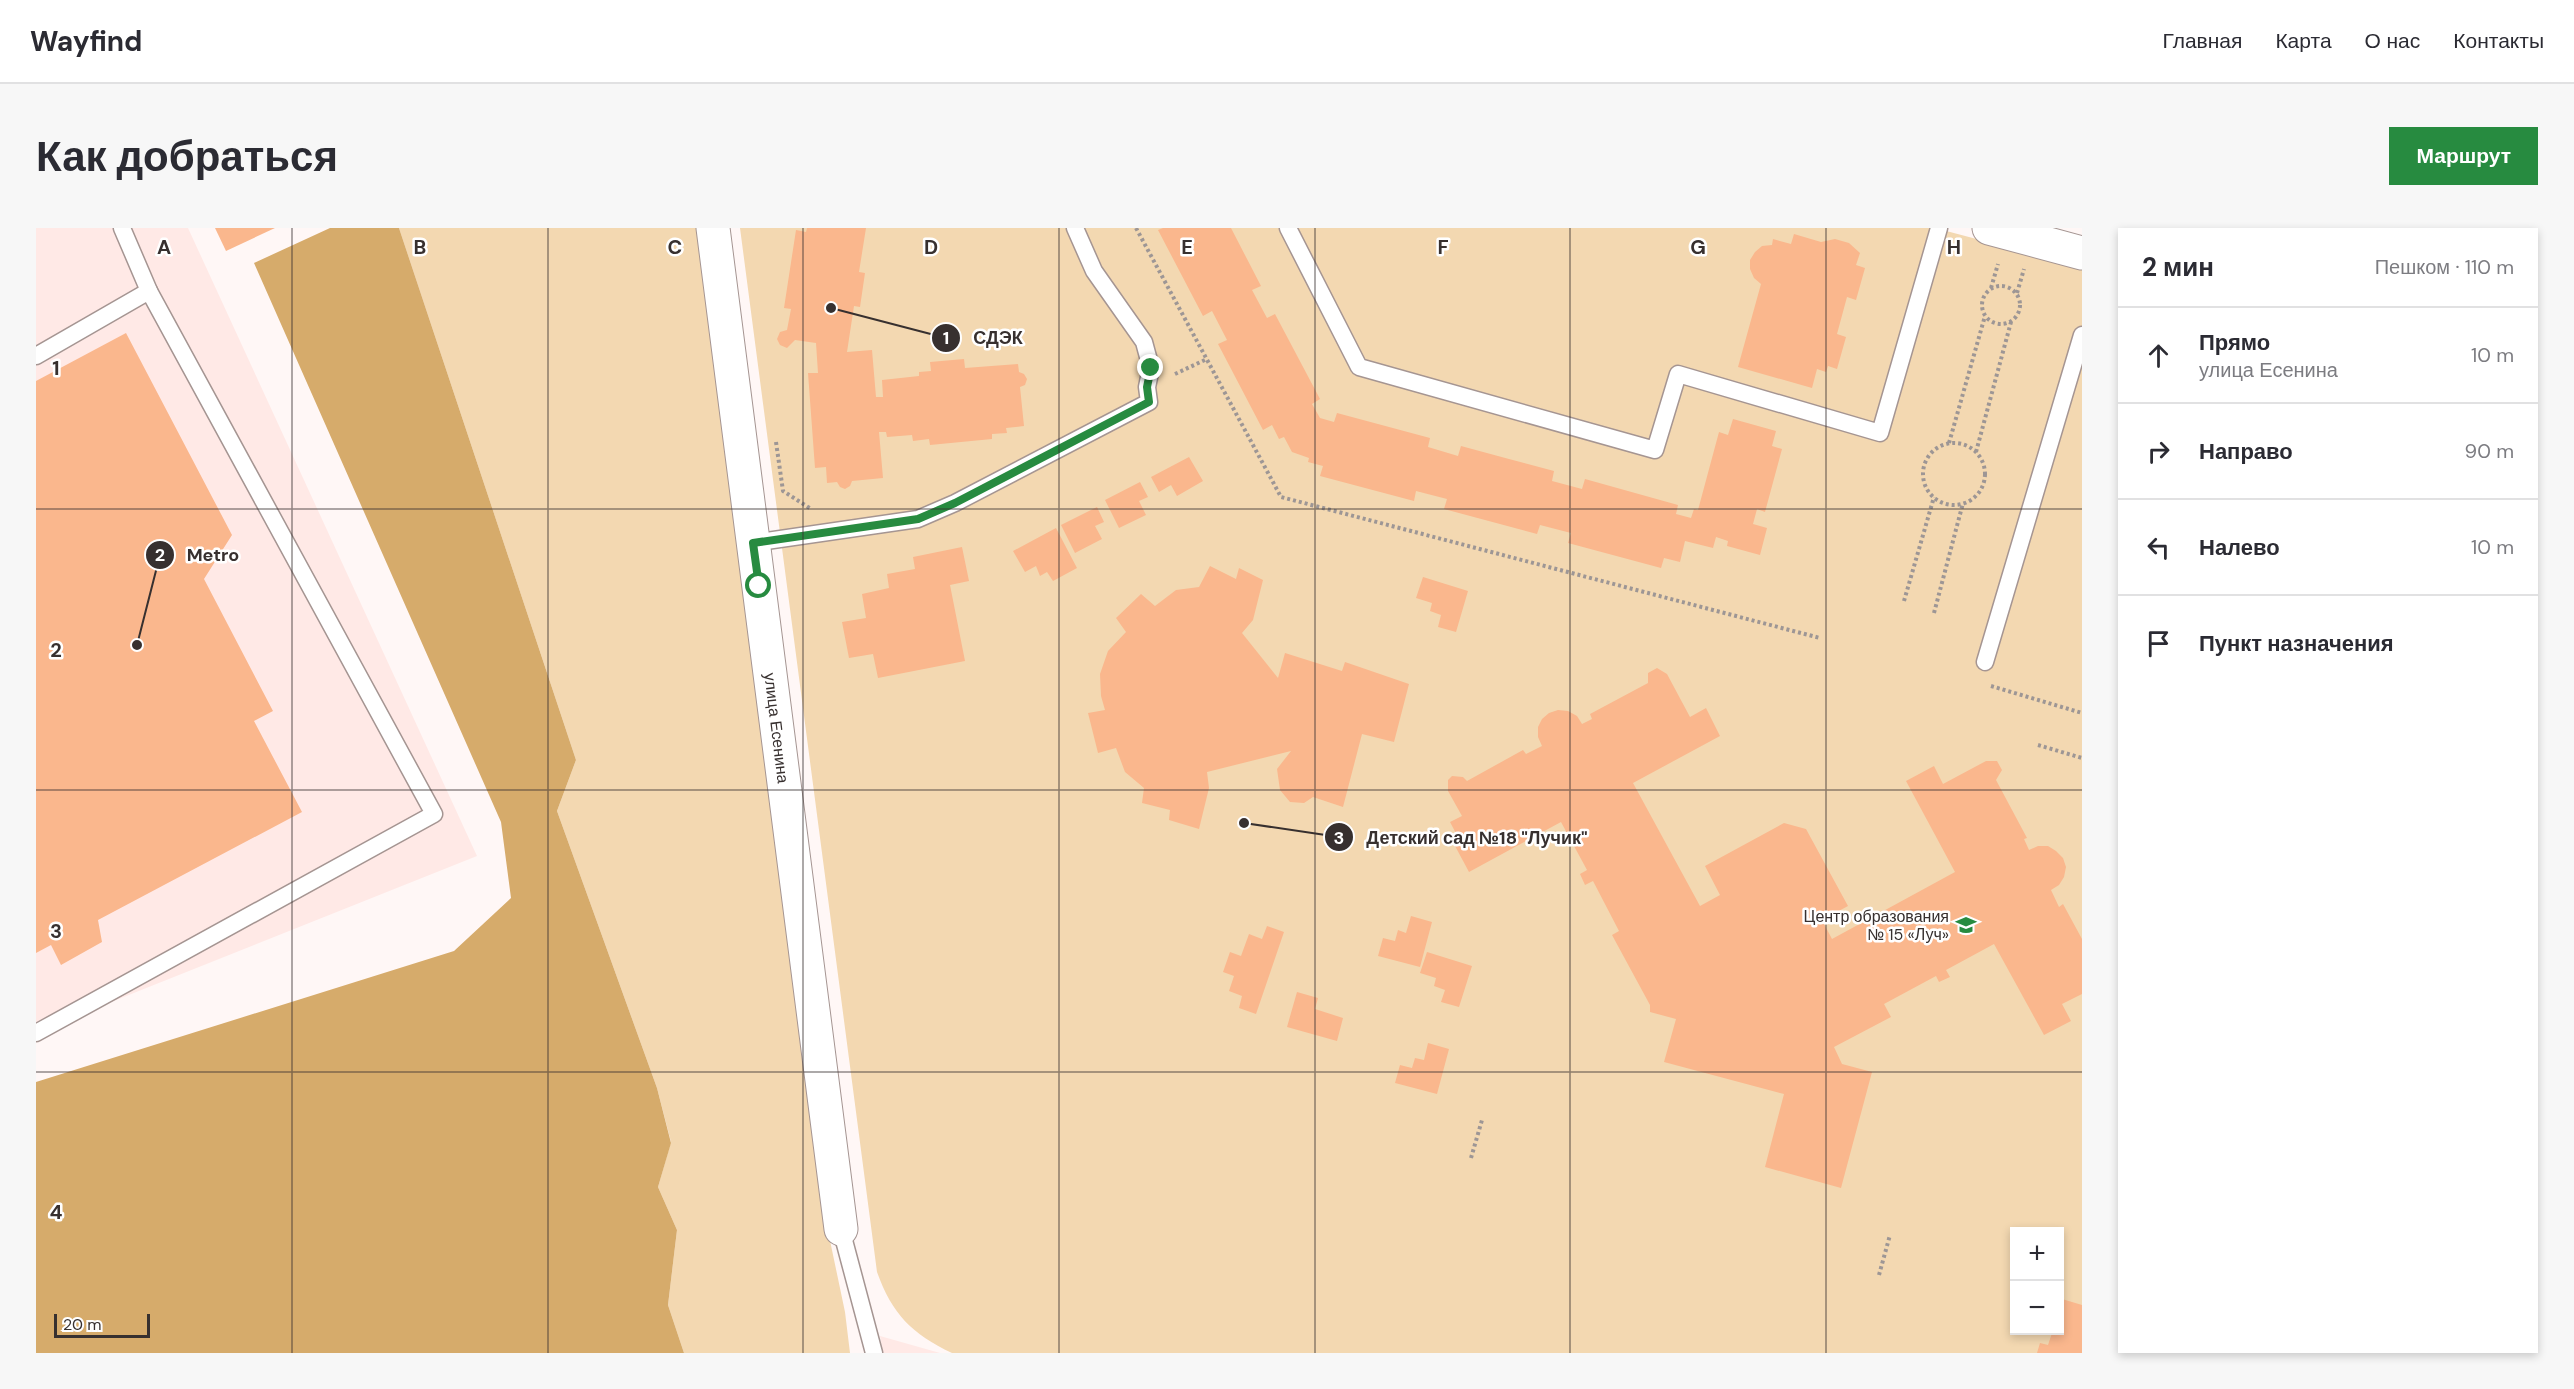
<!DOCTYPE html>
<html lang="ru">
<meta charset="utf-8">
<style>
:root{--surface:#fff;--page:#f7f7f7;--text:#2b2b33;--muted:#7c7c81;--line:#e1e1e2;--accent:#278b40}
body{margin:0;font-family:"DM Sans",sans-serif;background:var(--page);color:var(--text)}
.controls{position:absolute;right:18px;bottom:18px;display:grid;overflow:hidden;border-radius:0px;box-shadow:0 3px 9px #0003}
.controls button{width:54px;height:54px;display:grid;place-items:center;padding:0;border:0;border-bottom:2px solid var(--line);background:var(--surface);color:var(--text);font:30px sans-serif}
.scale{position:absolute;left:18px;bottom:15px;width:96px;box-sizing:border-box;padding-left:6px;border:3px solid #37302f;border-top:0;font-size:16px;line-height:21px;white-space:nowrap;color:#37302f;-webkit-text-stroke:4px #fff;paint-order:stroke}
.stop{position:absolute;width:18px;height:18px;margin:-14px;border:4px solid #278b40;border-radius:50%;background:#fff}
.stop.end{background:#278b40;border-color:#fff;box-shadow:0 2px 6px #0008}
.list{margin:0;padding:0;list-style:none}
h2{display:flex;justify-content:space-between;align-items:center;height:78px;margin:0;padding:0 24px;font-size:26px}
h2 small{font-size:20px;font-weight:400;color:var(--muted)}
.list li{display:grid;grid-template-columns:39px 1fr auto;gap:18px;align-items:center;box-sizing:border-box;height:96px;padding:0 24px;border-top:2px solid var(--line)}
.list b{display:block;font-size:22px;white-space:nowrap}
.list p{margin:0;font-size:20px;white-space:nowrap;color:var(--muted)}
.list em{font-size:20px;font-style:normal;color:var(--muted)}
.icon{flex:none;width:33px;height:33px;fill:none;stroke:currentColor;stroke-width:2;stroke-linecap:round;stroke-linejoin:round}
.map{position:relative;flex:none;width:2046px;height:1125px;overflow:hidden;border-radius:0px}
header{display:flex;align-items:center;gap:36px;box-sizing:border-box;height:84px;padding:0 30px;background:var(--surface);border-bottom:2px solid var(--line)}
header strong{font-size:28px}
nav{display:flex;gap:33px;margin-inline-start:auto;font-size:21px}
.intro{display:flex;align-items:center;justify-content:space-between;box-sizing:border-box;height:144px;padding:0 36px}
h1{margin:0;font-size:42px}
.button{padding:15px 27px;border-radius:0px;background:var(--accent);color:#fff;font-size:21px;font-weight:700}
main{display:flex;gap:36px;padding:0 36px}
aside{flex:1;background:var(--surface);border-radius:0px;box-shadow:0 3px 9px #0003}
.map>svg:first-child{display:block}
.built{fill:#ffe9e6}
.green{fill:#f3d8b1;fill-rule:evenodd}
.forest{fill:#d6ab6b}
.building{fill:#fab78d}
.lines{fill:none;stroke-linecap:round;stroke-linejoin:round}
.lane-casing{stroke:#a59592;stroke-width:19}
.street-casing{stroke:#a59592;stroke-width:35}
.path{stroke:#9d9695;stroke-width:4;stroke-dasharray:3 3;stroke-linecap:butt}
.lane{stroke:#fff;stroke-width:16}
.street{stroke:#fff;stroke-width:33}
.route{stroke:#278b40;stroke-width:8}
.grid{fill:none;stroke:#37302f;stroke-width:1.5;stroke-opacity:0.55}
.labels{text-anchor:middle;stroke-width:5;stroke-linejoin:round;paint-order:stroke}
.street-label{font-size:16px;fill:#37302f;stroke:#fff}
.poi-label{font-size:16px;fill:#37302f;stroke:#fff;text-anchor:end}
.grid-label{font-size:20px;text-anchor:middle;font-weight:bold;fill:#37302f;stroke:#fff;stroke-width:5;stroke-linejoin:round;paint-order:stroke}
.leader{fill:none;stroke:#37302f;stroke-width:2}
.callout-dot{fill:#37302f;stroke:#fff;stroke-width:2}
.mark-label{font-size:18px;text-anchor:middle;font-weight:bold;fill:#fff}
.callout-label{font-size:18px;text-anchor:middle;font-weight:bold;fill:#37302f;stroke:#fff;stroke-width:5;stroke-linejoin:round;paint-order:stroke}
</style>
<header>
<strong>Wayfind</strong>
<nav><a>Главная</a><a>Карта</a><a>О нас</a><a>Контакты</a></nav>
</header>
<div class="intro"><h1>Как добраться</h1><a class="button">Маршрут</a></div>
<main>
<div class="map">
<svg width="2046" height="1125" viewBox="0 0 2046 1125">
<rect width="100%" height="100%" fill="#fff7f6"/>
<!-- built -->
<g class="built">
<path d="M 0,0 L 152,0 L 441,628 L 0,804 Z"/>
<path d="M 844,1108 L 904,1125 L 847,1125 Z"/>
</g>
<!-- green -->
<g class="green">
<path d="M 363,0 L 664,0 L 792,1003 L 809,1084 L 814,1125 L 648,1125 L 632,1077 L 641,1002 L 622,959 L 635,914 L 621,860 L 521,583 L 540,532 Z"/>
<path d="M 704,0 L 1899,0 L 2046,39 L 2046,1125 L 916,1125 C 876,1106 856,1086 841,1044 ZM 1978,1004 L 2024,1004 L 2024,1102 L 1978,1102 Z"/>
</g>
<!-- forest -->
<path class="forest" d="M 294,0 L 363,0 L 540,532 L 521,583 L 621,860 L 635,915 L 622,959 L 641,1002 L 632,1077 L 648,1125 L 0,1125 L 0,854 L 418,723 L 475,670 L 465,594 L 218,35 Z"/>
<!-- building -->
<g class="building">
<path d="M 179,0 L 239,0 L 190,23 Z"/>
<path d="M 771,0 L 830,0 L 823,44 L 829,45 L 824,79 L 818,78 L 811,124 L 836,122 L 840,169 L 847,169 L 846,152 L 883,148 L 883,144 L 895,143 L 894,134 L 928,131 L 929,140 L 982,136 L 983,144 L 988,146 L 991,151 L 989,157 L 984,159 L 988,198 L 970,200 L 971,205 L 956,206 L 956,211 L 894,217 L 893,211 L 877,213 L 876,207 L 851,209 L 850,204 L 843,204 L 847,250 L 816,253 L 814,258 L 809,261 L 804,259 L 801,254 L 791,255 L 790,239 L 779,240 L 772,145 L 782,145 L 780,115 L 759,112 L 751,120 L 744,117 L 741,111 L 744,104 L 751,102 L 755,81 L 748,80 L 760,2 L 770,4 Z"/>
<path d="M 1127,0 L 1195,0 L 1225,58 L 1216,62 L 1231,90 L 1239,86 L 1284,171 L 1276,176 L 1284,190 L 1298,194 L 1301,185 L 1394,210 L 1392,219 L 1422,228 L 1425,218 L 1473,231 L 1518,243 L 1516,253 L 1546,261 L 1549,251 L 1642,277 L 1640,286 L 1655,290 L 1658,281 L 1662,282 L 1683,204 L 1692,207 L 1697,191 L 1740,203 L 1736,218 L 1746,221 L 1729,284 L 1721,281 L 1717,296 L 1731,300 L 1724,327 L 1691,318 L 1692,313 L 1680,309 L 1677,320 L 1649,313 L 1644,334 L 1628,330 L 1625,340 L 1532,315 L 1535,305 L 1504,297 L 1501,306 L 1408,281 L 1411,271 L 1380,263 L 1378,273 L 1284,248 L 1287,238 L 1272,234 L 1273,230 L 1256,224 L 1248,209 L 1243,211 L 1236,197 L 1227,202 L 1182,116 L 1191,112 L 1176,83 L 1167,88 L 1122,2 Z"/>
<path d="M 1758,6 L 1785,14 L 1799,11 L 1813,15 L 1824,25 L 1820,37 L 1829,40 L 1820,72 L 1811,69 L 1801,106 L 1810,109 L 1801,141 L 1792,138 L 1790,144 L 1781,141 L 1776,160 L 1702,139 L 1725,56 L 1718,50 L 1714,41 L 1714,32 L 1719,24 L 1726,18 L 1736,17 L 1737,11 L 1755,16 Z"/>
<path d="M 90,105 L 196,307 L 168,351 L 237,483 L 218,493 L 266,584 L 62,692 L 66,714 L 25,737 L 15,717 L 0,725 L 0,153 Z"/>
<path d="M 1153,229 L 1167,253 L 1141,268 L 1135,257 L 1123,264 L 1115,249 Z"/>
<path d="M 1104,254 L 1112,269 L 1103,273 L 1110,287 L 1083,300 L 1069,272 Z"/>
<path d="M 1061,279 L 1068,294 L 1059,298 L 1066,311 L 1039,325 L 1025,297 Z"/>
<path d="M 1020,300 L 1041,340 L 1017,353 L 1011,344 L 1004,348 L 1000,338 L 989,344 L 977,323 Z"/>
<path d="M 926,319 L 933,353 L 914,357 L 929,433 L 842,450 L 837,426 L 813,430 L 806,394 L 830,390 L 826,366 L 853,360 L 851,346 L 879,341 L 877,329 Z"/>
<path d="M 1174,338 L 1200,351 L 1203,340 L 1227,352 L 1217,392 L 1206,405 L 1242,450 L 1249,425 L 1306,443 L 1309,434 L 1373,456 L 1358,514 L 1326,506 L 1307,579 L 1277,569 L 1268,575 L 1254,574 L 1244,562 L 1241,541 L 1255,523 L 1171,544 L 1173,560 L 1163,601 L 1133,592 L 1134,582 L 1106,575 L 1108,560 L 1089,544 L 1080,520 L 1062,525 L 1052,485 L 1069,482 L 1065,468 L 1064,446 L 1072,423 L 1090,404 L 1080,390 L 1105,366 L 1119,378 L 1140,362 L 1163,359 Z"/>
<path d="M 1387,349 L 1432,363 L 1420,404 L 1402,399 L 1405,387 L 1394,383 L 1396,375 L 1380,370 Z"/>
<path d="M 1621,440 L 1631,446 L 1654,489 L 1670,480 L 1684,508 L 1597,555 L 1664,678 L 1684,667 L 1669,638 L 1748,595 L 1770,601 L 1812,678 L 1786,692 L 1796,711 L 1919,644 L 1870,553 L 1898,538 L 1907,556 L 1950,533 L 1961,533 L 1966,542 L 1960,552 L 1991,610 L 1988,611 L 1993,622 L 2002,618 L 2012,618 L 2020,623 L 2027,630 L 2030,639 L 2028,649 L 2023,657 L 2015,662 L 2023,679 L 2027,676 L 2046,711 L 2046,766 L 2026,776 L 2035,793 L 2008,807 L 1958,716 L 1910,742 L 1914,749 L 1903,754 L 1900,748 L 1848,776 L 1855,789 L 1798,819 L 1806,836 L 1836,844 L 1805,960 L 1729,939 L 1748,866 L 1628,834 L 1640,791 L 1614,784 L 1614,777 L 1576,707 L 1583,703 L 1557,653 L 1549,657 L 1544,646 L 1551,642 L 1525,594 L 1433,644 L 1418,616 L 1424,613 L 1414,594 L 1426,588 L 1412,563 L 1412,552 L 1416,548 L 1427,549 L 1431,553 L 1487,522 L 1490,526 L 1506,518 L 1502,509 L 1502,499 L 1506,491 L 1513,485 L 1522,482 L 1532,483 L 1541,488 L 1546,496 L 1556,491 L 1554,486 L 1612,455 L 1612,445 Z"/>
<path d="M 1375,688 L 1396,694 L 1384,739 L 1342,728 L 1347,710 L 1359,713 L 1362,702 L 1370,705 Z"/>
<path d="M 1231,698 L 1248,704 L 1220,786 L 1203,780 L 1206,768 L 1193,763 L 1198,748 L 1187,744 L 1194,724 L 1205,728 L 1213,706 L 1226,711 Z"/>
<path d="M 1391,724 L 1436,738 L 1423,779 L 1405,774 L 1409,762 L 1398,758 L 1400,750 L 1384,745 Z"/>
<path d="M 1261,764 L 1282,770 L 1279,781 L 1307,790 L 1301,813 L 1251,799 Z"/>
<path d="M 1392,815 L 1413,821 L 1401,866 L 1359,855 L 1364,837 L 1376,840 L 1379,830 L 1388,832 Z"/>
<path d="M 2026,1071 L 2046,1077 L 2046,1125 L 2001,1125 L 2004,1115 L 2012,1117 L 2017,1102 L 2024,1102 L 2024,1080 Z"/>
</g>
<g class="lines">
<!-- lane casing -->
<g class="lane-casing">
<g id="lane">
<path d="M 1252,0 L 1323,139 L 1619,222 L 1642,146 L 1844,205 L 1903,0"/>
<path d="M 0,128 L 113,63"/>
<path d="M 717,315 L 882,291 L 919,275 L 1113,174 L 1111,159 L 1115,140 L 1108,114 L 1058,43 L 1039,0"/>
<path d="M 1949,434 L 2046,107"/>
<path d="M 0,805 L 398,586 L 113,63 L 86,0"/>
<path d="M 805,1001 L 838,1125"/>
</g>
</g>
<!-- street casing -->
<g class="street-casing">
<g id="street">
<path d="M 677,0 L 805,1001"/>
<path d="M 1953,0 L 2046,25"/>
</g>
</g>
<!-- path -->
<g class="path">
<path d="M 1100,0 L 1245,269 L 1784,410"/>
<circle cx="1965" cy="77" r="19"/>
<path d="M 1955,60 L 1962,36"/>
<path d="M 1981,65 L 1988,41"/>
<path d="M 1139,146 L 1171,131"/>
<path d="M 740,214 L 747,263 L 775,281"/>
<path d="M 1913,215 L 1949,88"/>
<circle cx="1918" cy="246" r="31"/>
<path d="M 1940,224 L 1975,94"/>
<path d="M 1868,373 L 1898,269"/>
<path d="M 1898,385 L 1927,275"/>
<path d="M 1955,458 L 2046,485"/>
<path d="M 2002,517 L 2046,530"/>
<path d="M 1435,930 L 1446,892"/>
<path d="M 1843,1047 L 1854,1007"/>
</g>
<!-- lane -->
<use href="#lane" class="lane"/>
<!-- street -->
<use href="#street" class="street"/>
</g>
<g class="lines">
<!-- route -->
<path class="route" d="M 723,358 L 717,315 L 882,291 L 919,275 L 1113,174 L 1111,159 L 1115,140"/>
</g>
<!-- grid -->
<path class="grid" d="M 256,0 L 256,1125M 512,0 L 512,1125M 767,0 L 767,1125M 1023,0 L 1023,1125M 1279,0 L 1279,1125M 1534,0 L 1534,1125M 1790,0 L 1790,1125M 0,281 L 2046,281M 0,562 L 2046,562M 0,844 L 2046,844"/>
<!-- icons -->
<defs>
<g id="school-bare" transform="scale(1.62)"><path d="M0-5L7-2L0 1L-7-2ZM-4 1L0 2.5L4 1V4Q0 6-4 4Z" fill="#278b40" stroke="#fff" stroke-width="2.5" paint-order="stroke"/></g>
</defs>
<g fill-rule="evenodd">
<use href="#school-bare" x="1930" y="697"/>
</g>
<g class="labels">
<!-- street labels -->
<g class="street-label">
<text transform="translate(741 500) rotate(83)" y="6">улица Есенина</text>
</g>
<!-- poi labels -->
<g class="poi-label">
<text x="1913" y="694">Центр образования<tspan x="1913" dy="18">№ 15 «Луч»</tspan></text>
</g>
</g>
<g class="grid-label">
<text x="128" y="26">A</text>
<text x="384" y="26">B</text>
<text x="639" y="26">C</text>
<text x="895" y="26">D</text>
<text x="1151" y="26">E</text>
<text x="1407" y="26">F</text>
<text x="1662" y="26">G</text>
<text x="1918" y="26">H</text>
<text x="20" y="147">1</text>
<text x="20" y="429">2</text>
<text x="20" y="710">3</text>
<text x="20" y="991">4</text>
</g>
<!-- callouts -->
<path class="leader" d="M795 80L910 110M101 417L124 327M1208 595L1303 609"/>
<g class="callout-dot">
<circle cx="795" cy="80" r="6"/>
<circle cx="101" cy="417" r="6"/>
<circle cx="1208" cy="595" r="6"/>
<circle cx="910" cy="110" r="15"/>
<circle cx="124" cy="327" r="15"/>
<circle cx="1303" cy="609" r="15"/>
</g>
<g class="mark-label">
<text x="910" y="116">1</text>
<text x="124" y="333">2</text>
<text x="1303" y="616">3</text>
</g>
<g class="callout-label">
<text x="962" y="116">СДЭК</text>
<text x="177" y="333">Metro</text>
<text x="1441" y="616">Детский сад №18 "Лучик"</text>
</g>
</svg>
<div class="controls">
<button>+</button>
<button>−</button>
</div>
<div class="scale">20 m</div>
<div class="stop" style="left:723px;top:358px"></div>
<div class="stop end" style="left:1115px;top:140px"></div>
</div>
<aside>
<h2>2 мин<small>Пешком · 110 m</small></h2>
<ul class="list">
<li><svg class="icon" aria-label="ahead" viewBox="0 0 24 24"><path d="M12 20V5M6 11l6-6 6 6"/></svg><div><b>Прямо</b><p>улица Есенина</p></div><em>10 m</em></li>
<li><svg class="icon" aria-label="right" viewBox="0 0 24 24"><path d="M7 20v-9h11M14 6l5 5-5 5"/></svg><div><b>Направо</b></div><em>90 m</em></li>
<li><svg class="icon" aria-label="left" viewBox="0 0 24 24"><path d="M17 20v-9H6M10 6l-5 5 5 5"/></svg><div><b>Налево</b></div><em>10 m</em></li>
<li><svg class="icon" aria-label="arrive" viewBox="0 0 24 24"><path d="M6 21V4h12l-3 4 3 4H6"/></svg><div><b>Пункт назначения</b></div></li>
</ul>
</aside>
</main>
